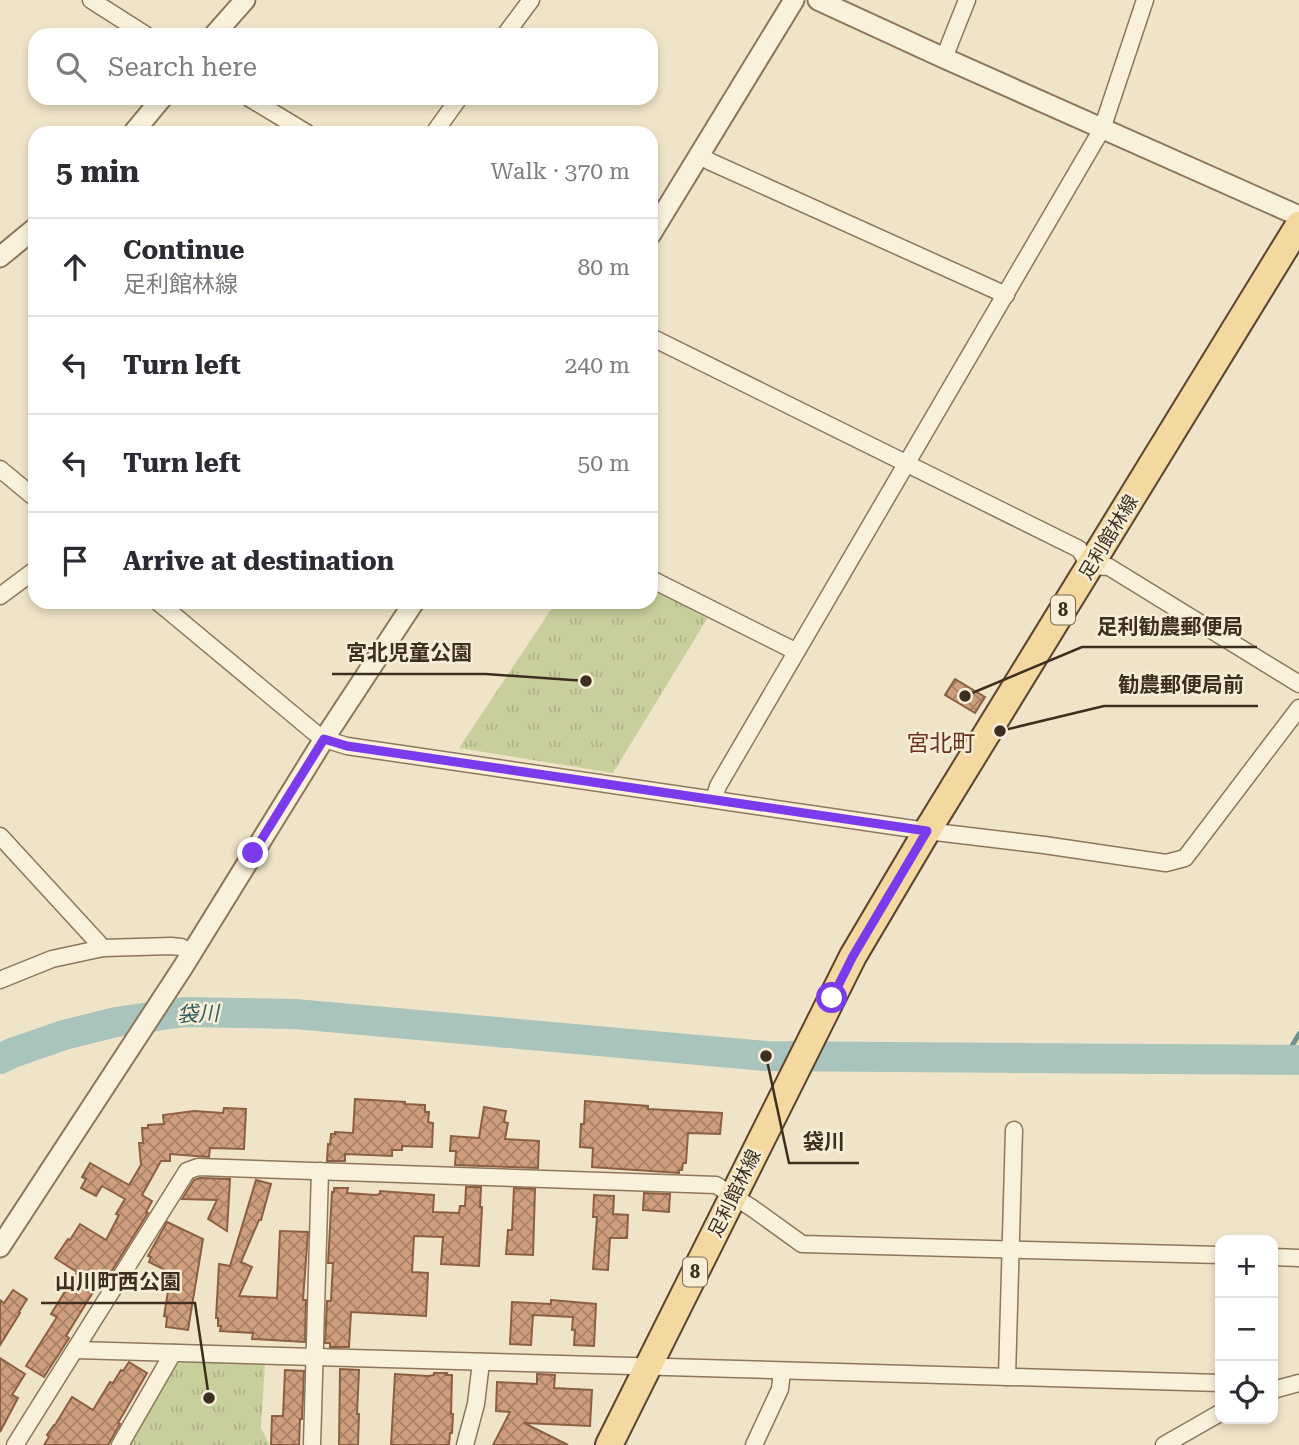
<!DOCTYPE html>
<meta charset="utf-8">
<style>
:root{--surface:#fff;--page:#f7f7f7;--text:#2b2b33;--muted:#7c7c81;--line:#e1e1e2}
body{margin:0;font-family:"Roboto Serif","Noto Sans JP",serif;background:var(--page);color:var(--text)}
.controls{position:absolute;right:21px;bottom:21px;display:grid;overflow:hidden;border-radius:14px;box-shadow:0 4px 10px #0003}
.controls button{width:63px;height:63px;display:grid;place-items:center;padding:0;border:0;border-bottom:2px solid var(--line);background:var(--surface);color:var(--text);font:35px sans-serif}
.stop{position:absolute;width:21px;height:21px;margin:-16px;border:5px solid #7c3aed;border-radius:50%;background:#fff}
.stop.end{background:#7c3aed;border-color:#fff;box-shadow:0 2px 7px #0008}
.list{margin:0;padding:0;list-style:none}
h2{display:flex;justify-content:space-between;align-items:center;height:91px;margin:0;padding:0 28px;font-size:30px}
h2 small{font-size:23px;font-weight:400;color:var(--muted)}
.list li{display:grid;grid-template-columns:46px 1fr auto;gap:21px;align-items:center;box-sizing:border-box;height:98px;padding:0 28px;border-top:2px solid var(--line)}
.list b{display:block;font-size:26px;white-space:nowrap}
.list p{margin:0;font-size:23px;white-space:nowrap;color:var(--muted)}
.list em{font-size:23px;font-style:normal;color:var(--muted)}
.icon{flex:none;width:38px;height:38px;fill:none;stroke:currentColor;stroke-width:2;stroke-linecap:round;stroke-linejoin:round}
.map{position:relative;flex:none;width:1299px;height:1445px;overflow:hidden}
.search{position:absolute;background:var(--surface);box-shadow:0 4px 10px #0003;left:28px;top:28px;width:630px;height:77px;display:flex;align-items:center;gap:18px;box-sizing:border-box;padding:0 24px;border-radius:21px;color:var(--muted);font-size:26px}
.panel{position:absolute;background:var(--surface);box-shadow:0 4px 10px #0003;left:28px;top:126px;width:630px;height:483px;border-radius:21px}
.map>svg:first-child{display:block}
.park{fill:url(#park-tufts)}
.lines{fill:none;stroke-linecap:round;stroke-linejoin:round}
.stream{stroke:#6f938a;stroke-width:5}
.river{stroke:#a9c4bc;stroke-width:30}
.building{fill:url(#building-cross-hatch);stroke:#8d5f41;stroke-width:2}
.minor-casing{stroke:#8d765c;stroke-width:19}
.tertiary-casing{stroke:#8d765c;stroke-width:23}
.primary-casing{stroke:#5b4430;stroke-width:30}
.minor{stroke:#faf1dc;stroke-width:16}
.tertiary{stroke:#faf1dc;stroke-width:19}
.primary{stroke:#f3d9a0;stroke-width:26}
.route{stroke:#7c3aed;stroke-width:9}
.labels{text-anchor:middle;stroke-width:5;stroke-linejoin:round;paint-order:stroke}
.shield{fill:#f7eed8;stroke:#756857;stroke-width:2}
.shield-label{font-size:18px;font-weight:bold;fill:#3d2e20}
.street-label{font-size:19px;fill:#3d2e20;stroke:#f7eed8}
.water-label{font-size:21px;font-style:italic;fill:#2f5d5a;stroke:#f7eed8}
.quarter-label{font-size:23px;fill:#6b2e1e;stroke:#f7eed8}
.leader{fill:none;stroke:#3d2e20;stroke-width:2.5}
.callout-dot{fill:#3d2e20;stroke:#f7eed8;stroke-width:2.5}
.callout-label{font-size:21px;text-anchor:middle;font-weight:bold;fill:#3d2e20;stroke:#f7eed8;stroke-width:5;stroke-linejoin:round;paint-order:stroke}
</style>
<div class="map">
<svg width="1299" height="1445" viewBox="0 0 1299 1445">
<defs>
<pattern id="park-tufts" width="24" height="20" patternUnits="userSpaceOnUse" patternTransform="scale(1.75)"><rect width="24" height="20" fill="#c9cf9b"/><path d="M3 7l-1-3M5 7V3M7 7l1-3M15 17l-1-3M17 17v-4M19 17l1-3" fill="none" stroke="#aeb285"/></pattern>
<pattern id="building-cross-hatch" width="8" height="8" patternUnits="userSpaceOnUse" patternTransform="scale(1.75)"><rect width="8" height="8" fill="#cf9f7d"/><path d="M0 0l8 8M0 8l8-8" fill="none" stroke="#a98266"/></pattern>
</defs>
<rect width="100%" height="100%" fill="#f0e4c8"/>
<!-- park -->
<g class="park">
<path d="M 651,586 L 710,614 L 613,773 L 459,748 L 556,602 L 651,602 Z"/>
<path d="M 185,1360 L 265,1363 L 261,1428 L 269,1444 L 268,1445 L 130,1445 L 172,1368 Z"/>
</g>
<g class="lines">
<!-- stream -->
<path class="stream" d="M 1283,1061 L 1299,1034"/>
<!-- river -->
<path class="river" d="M 0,1059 L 12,1053 L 64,1035 L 116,1022 L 184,1012 L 295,1014 L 766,1056 L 1299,1060"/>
</g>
<!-- building -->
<g class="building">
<path d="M 955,679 L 985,697 L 975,713 L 945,695 Z"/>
<path d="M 355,1099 L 405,1102 L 405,1104 L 425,1105 L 425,1112 L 429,1112 L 428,1122 L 433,1123 L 432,1147 L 402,1146 L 402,1150 L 392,1150 L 392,1156 L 345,1154 L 345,1161 L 327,1161 L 328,1144 L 330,1145 L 331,1134 L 335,1134 L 335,1132 L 353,1133 Z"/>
<path d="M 585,1101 L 648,1106 L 648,1109 L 722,1113 L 720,1134 L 688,1133 L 686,1163 L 683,1163 L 682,1170 L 679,1170 L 679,1173 L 592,1167 L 593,1148 L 580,1147 L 581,1124 L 584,1124 Z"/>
<path d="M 484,1107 L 506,1111 L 504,1122 L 508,1123 L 505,1139 L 539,1141 L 538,1168 L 455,1165 L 456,1151 L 450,1151 L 451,1136 L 479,1138 Z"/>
<path d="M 224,1108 L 246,1109 L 244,1149 L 210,1148 L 209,1157 L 170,1154 L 170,1161 L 161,1161 L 142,1195 L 152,1201 L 146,1212 L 148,1213 L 103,1285 L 103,1276 L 66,1336 L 69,1338 L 44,1377 L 26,1366 L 57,1317 L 51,1314 L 77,1272 L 55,1258 L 68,1239 L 70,1240 L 80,1224 L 106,1240 L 119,1215 L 116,1214 L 125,1199 L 102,1186 L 96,1196 L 81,1188 L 86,1179 L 82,1177 L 90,1163 L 129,1185 L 141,1165 L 139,1143 L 143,1143 L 142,1128 L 148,1128 L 148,1125 L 164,1124 L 163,1115 L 194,1111 L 223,1113 Z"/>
<path d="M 200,1178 L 230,1179 L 227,1231 L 208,1219 L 217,1200 L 182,1199 L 194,1180 Z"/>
<path d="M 256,1180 L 271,1184 L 261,1220 L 259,1220 L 241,1262 L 252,1267 L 239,1296 L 277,1298 L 280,1231 L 308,1232 L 303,1300 L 306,1300 L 305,1342 L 252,1339 L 253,1333 L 220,1331 L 221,1326 L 218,1326 L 218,1318 L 216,1318 L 219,1264 L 230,1266 Z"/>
<path d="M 466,1187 L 481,1187 L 480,1207 L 482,1207 L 479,1266 L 441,1264 L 443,1237 L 414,1236 L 412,1272 L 428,1273 L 426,1316 L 351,1312 L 349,1347 L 330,1347 L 330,1343 L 325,1343 L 327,1301 L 331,1301 L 333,1263 L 328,1263 L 332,1192 L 334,1192 L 334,1188 L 348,1188 L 347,1193 L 376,1195 L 380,1194 L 380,1191 L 434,1195 L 433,1212 L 459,1213 L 460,1206 L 465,1206 Z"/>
<path d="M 514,1188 L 535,1189 L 533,1255 L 506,1254 L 508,1230 L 512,1230 Z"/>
<path d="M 644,1193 L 670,1194 L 669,1212 L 643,1210 Z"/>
<path d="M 594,1195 L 614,1196 L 613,1214 L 628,1215 L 627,1238 L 610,1238 L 608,1270 L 593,1269 L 597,1217 L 593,1217 Z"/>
<path d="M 167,1222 L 203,1239 L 188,1330 L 166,1327 L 167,1317 L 164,1316 L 171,1273 L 149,1262 L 151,1257 L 148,1256 Z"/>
<path d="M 13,1290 L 27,1299 L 19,1312 L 20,1313 L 0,1345 L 0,1300 L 4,1303 Z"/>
<path d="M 551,1300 L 596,1304 L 594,1346 L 574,1345 L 575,1330 L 572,1330 L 573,1317 L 533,1315 L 531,1345 L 510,1344 L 512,1302 L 551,1304 Z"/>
<path d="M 0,1358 L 25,1374 L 12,1395 L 18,1398 L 0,1432 Z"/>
<path d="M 129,1362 L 147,1373 L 118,1423 L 120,1424 L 108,1445 L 44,1445 L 49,1437 L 47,1435 L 54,1425 L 55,1425 L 72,1397 L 93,1410 L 110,1382 L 113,1383 L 121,1370 L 123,1371 Z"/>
<path d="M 340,1369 L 359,1370 L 357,1414 L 359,1414 L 358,1445 L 339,1445 Z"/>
<path d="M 285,1370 L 304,1371 L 302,1419 L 300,1419 L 299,1445 L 271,1445 L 272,1416 L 283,1416 Z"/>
<path d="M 434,1373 L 447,1373 L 446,1375 L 452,1375 L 451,1414 L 453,1414 L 452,1433 L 450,1433 L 449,1445 L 391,1445 L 395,1374 L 428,1376 L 434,1375 Z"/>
<path d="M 537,1374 L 555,1375 L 554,1388 L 592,1390 L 590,1426 L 524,1423 L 568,1445 L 493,1445 L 510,1412 L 496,1411 L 497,1382 L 537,1384 Z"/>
</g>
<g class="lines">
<!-- minor casing -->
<g class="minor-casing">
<g id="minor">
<path d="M 91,0 L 146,35"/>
<path d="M 505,35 L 531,0"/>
<path d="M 944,58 L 967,0"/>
<path d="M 249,98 L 307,133"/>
<path d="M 434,133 L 459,98"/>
<path d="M 699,155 L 711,162 L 1006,295"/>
<path d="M 651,337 L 1079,549 L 1090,566 L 1109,567 L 1299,684"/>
<path d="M 0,469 L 35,498"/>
<path d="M 651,579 L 795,651"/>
<path d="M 0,596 L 35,570"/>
<path d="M 158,602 L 314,732 L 324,739 L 347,746 L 927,831 L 1044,845 L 1166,863 L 1185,858 L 1299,708"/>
<path d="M 714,799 L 718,786 L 1102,129 L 1145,0"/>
<path d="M 0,836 L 103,948"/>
<path d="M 0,980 L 52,959 L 103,948 L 171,946 L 181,947 L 191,952"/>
<path d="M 1273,1257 L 1299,1258"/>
<path d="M 76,1350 L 1220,1383"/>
<path d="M 1007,1377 L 1014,1130"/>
<path d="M 1273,1390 L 1299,1383"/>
<path d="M 15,1445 L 187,1171 L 198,1167 L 716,1185 L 752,1208 L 802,1244 L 1220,1255"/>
<path d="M 120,1445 L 173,1353"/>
<path d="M 312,1445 L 320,1171"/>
<path d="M 465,1445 L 476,1404 L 481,1362"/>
<path d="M 754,1445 L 780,1389 L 782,1371"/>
<path d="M 1164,1445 L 1220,1413"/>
</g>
</g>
<!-- tertiary casing -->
<g class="tertiary-casing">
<g id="tertiary">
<path d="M 818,0 L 944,58 L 1299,216"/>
<path d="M 214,35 L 245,0"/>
<path d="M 133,133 L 162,98"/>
<path d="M 651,234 L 794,0"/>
<path d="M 0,257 L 35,228"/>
<path d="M 0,1247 L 183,967 L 324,739 L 414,602"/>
</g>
</g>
<!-- primary casing -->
<g class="primary-casing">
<path id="primary" d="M 609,1445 L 853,956 L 927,831 L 1299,225"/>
</g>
<!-- minor -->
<use href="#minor" class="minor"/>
<!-- tertiary -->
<use href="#tertiary" class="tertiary"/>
<!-- primary -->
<use href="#primary" class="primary"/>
</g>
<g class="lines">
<!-- route -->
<path class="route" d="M 253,853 L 324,739 L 347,746 L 927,831 L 853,956 L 832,998"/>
</g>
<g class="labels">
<!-- shield labels -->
<g class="shield">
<rect x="1051" y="595.5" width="24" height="29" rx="5"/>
<rect x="683" y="1257.5" width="24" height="29" rx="5"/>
</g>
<g class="shield-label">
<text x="1063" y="616">8</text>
<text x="695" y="1278">8</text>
</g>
<!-- street labels -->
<g class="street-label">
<text transform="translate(1108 537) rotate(-59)" y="7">足利館林線</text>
<text transform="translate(734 1193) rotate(-64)" y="7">足利館林線</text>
</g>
<!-- water labels -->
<g class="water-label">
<text transform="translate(198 1014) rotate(-2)" y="7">袋川</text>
</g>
<!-- quarter labels -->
<g class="quarter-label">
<text x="941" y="751">宮北町</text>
</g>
</g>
<!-- callouts -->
<path class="leader" d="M965 696L1082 647H1257M586 681L486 674H332M1000 731L1104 706H1258M766 1056L789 1163H859M209 1398L195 1303H41"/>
<g class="callout-dot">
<circle cx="965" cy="696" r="7"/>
<circle cx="586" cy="681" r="7"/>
<circle cx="1000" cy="731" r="7"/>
<circle cx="766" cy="1056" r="7"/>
<circle cx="209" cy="1398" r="7"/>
</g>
<g class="callout-label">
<text x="1170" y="634">足利勧農郵便局</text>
<text x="409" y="660">宮北児童公園</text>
<text x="1181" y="692">勧農郵便局前</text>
<text x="824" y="1149">袋川</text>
<text x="118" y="1289">山川町西公園</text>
</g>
</svg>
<div class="controls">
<button>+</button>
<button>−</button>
<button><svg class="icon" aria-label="locate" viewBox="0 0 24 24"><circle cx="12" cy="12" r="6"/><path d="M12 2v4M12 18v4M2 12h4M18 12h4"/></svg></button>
</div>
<div class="stop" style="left:832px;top:998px"></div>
<div class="stop end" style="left:253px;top:853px"></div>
<div class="search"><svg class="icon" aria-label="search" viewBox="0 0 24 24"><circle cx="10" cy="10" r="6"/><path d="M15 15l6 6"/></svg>Search here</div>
<section class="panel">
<h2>5 min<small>Walk · 370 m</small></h2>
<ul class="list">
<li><svg class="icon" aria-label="ahead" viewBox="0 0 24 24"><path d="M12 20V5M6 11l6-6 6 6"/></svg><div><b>Continue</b><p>足利館林線</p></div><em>80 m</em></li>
<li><svg class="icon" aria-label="left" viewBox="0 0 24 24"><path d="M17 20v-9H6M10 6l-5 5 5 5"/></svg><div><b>Turn left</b></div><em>240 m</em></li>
<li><svg class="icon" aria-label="left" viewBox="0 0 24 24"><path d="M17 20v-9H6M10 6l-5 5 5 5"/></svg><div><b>Turn left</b></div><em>50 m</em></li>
<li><svg class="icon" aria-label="arrive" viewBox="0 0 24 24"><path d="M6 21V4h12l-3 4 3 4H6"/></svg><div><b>Arrive at destination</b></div></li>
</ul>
</section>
</div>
